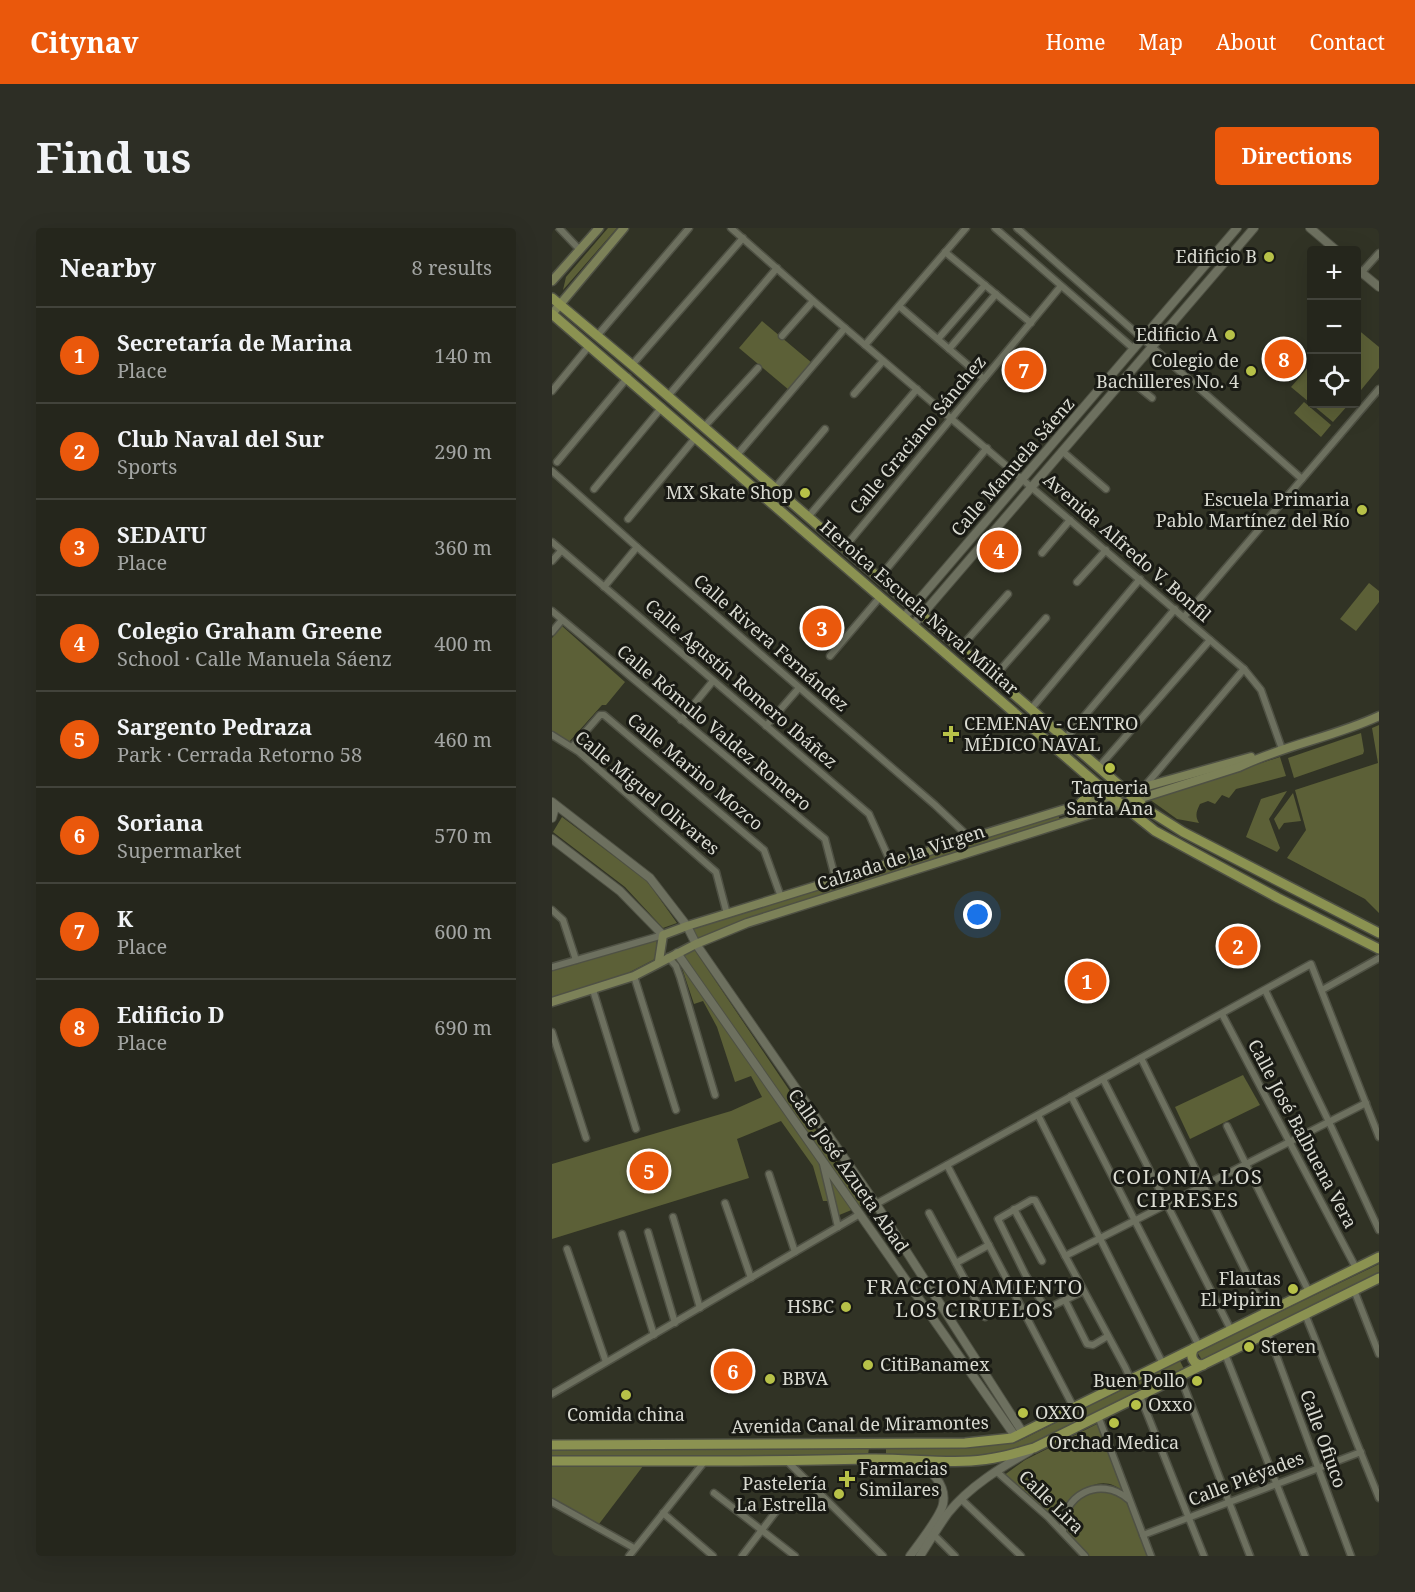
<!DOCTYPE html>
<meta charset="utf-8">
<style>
:root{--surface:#25261c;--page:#2d2e25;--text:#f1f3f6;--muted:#a3a5a3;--line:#42433b;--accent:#ea580c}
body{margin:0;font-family:"Noto Serif",serif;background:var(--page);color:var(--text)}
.controls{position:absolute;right:18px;top:18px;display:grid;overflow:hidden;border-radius:6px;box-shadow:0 6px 24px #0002}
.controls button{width:54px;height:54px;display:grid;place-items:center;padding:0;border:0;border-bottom:2px solid var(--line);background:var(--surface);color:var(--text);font:30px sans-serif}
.you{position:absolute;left:426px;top:687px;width:21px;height:21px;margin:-15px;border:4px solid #fff;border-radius:50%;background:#1a73e8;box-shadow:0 0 0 9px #1a73e833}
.badge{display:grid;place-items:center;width:39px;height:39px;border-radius:50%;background:var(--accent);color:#fff;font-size:20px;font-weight:700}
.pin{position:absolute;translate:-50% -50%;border:3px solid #fff;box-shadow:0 2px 6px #0006}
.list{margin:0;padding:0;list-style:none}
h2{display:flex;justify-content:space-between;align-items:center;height:78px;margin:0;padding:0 24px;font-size:26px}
h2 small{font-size:20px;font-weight:400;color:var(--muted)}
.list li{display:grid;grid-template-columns:39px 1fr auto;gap:18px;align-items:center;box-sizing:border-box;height:96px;padding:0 24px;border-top:2px solid var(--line)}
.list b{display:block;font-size:22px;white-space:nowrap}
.list p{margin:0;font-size:20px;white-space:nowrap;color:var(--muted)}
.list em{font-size:20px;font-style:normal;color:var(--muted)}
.icon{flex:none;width:33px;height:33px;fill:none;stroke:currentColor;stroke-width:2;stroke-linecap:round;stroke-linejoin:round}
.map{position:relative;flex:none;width:827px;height:1328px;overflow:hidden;border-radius:6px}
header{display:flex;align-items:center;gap:36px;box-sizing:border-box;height:84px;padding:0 30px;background:var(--accent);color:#fff}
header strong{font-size:28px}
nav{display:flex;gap:33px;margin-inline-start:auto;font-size:21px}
.intro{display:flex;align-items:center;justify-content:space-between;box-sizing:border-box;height:144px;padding:0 36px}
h1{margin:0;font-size:42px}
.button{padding:15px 27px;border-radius:6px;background:var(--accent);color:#fff;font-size:21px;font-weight:700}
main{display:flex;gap:36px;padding:0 36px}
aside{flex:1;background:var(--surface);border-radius:6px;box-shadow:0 6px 24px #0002}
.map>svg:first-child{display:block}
.green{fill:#5c6037}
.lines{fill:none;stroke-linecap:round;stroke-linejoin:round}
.minor-casing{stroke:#4f5144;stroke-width:9}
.tertiary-casing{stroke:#4f5144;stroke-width:10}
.secondary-casing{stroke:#4f5144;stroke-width:11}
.primary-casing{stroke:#4f5144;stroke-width:12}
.minor{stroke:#6d705f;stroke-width:6}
.tertiary{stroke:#6d705f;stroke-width:8}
.secondary{stroke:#7c8158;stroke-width:8}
.primary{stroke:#8b9251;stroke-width:9}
.poi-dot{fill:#b7c148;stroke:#191a14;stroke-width:2}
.labels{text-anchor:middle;stroke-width:6;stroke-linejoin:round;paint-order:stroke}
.poi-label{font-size:18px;fill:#dadbd2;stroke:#191a14;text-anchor:end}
.street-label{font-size:18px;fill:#dadbd2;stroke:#191a14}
.neighbourhood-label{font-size:20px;letter-spacing:1.5px;fill:#dadbd2;stroke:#191a14}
</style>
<header>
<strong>Citynav</strong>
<nav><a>Home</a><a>Map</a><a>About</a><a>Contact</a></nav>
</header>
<div class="intro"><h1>Find us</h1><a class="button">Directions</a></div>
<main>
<aside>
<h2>Nearby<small>8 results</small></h2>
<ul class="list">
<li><span class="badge">1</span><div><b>Secretaría de Marina</b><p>Place</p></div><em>140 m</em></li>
<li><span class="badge">2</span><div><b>Club Naval del Sur</b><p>Sports</p></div><em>290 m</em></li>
<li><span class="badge">3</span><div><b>SEDATU</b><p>Place</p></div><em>360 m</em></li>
<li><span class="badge">4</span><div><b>Colegio Graham Greene</b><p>School · Calle Manuela Sáenz</p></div><em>400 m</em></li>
<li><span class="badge">5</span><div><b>Sargento Pedraza</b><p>Park · Cerrada Retorno 58</p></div><em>460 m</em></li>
<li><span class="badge">6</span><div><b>Soriana</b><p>Supermarket</p></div><em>570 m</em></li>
<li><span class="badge">7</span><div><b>K</b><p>Place</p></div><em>600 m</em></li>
<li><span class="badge">8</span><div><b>Edificio D</b><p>Place</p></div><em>690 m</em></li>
</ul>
</aside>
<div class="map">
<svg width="827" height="1328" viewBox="0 0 827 1328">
<rect width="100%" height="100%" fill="#313325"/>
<!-- green -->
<g class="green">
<path d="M 56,0 L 65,0 L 11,62 L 14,49 Z"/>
<path d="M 210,93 L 260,135 L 237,162 L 187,120 Z"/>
<path d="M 804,100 L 827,119 L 827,140 L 805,167 Z"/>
<path d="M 759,136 L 760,176 L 797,176 L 781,194 L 739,159 Z"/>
<path d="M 752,174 L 779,197 L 769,209 L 742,185 Z"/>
<path d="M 817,355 L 827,363 L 827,374 L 804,403 L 788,391 Z"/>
<path d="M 10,398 L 73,454 L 54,477 L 50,477 L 17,514 L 0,504 L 0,410 Z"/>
<path d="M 827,497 L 827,685 L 813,671 L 735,630 L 754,602 L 743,562 L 826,535 L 820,500 Z"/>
<path d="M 809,505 L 812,523 L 811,526 L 742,550 L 736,530 Z"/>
<path d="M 728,529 L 734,548 L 684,561 L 677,570 L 670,567 L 663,576 L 656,573 L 648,576 C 644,584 643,588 647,595 L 625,591 L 597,571 Z"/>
<path d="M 735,563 L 717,591 L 728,620 L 725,624 L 694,609 L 709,571 Z"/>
<path d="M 741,565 L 749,593 L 732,595 L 727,602 L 722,591 Z"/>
<path d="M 506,587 L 508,592 L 192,692 L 146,711 L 140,700 Z"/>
<path d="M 10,589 L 95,653 L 125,695 L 111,700 L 73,659 L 1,604 Z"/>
<path d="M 105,711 L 103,731 L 76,745 L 0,770 L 0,743 Z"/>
<path d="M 142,721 L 314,976 L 280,990 L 276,973 L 271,973 L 261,938 L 229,893 L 185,911 L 197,950 L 0,1011 L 0,936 L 179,883 L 210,869 L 199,848 L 183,854 L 165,799 L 151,773 L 142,776 L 129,737 L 123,732 Z"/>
<path d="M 691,847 L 708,877 L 638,911 L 623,879 Z"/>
<path d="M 827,1036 L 827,1044 L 650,1132 L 645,1124 Z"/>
<path d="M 628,1133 L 632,1141 L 478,1218 L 412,1230 L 334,1227 L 334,1220 L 412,1220 L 465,1214 Z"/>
<path d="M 547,1195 L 574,1266 C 550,1243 530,1262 509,1279 L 509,1299 L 451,1248 L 473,1232 Z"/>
<path d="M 317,1220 L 316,1227 L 0,1232 L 0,1221 Z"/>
<path d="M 0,1238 L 91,1238 L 47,1296 L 0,1270 Z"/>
<path d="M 549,1258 L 554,1258 L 577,1274 L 597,1328 L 534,1328 L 514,1306 L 515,1282 L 530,1268 Z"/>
</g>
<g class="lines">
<!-- minor casing -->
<g class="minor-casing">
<g id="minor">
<path d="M 7,0 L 28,22"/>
<path d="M 179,0 L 265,76 L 692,441 L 709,462 L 730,521"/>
<path d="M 443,0 L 582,121"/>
<path d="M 465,0 L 750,251"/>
<path d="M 393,24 L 479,95"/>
<path d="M 810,44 L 827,25"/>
<path d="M 347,78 L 432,151"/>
<path d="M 45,108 L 137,0"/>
<path d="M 230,108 L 261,73"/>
<path d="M 386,111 L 433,57"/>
<path d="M 313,117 L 414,0"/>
<path d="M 397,121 L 444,66"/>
<path d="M 80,137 L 191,10"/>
<path d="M 574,149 L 600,170"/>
<path d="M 0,163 L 37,118"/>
<path d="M 302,166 L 331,133"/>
<path d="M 116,168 L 225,40"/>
<path d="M 152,199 L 206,140"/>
<path d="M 510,223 L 554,261"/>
<path d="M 185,227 L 293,100"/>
<path d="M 5,234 L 76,149"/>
<path d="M 0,243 L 85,319 L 383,577 L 419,611"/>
<path d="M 223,260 L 273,201"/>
<path d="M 42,261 L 110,179"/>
<path d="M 256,289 L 365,161"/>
<path d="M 76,291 L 144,209"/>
<path d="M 0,314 L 317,586 L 339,635"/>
<path d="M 292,320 L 509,58"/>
<path d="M 490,325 L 518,292"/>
<path d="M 0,333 L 9,323"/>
<path d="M 327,350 L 435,220"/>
<path d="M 525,354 L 554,322"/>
<path d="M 52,359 L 85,319"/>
<path d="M 0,383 L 273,611 L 284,653"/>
<path d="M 632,389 L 827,161"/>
<path d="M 0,404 L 10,392"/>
<path d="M 408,420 L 456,366"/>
<path d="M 278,428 L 329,368"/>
<path d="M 442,449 L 494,390"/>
<path d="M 479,481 L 588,351"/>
<path d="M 129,492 L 161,453"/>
<path d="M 214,498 L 247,460"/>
<path d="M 0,507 L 27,524 L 164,644 L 175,686"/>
<path d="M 513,511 L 623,381"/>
<path d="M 20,519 L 48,487 L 52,487 L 212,622 L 229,669"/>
<path d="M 546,540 L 658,412"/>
<path d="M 593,558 L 692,441"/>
<path d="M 0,682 L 11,692 L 24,732"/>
<path d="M 116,729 L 124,738 L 128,749 L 163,867"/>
<path d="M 0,739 L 111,707"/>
<path d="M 82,748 L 124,882"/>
<path d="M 41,762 L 84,901"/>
<path d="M 713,762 L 777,894 L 827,1002"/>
<path d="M 770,762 L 827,730"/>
<path d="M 670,786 L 804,1040"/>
<path d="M 0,804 L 34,910"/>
<path d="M 589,830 L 714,1085"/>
<path d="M 551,851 L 679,1102"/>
<path d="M 519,868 L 647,1118"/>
<path d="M 486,887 L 611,1136"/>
<path d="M 675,898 L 757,1064"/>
<path d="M 271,936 L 286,999"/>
<path d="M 395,937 L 522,1180"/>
<path d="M 217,946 L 243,1024"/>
<path d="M 173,975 L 199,1050"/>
<path d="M 324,976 L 759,736 L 827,909"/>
<path d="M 462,981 L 490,1033"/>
<path d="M 377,985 L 433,1089"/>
<path d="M 121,989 L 148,1080"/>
<path d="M 96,1004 L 123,1095"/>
<path d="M 70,1006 L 102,1107"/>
<path d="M 15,1021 L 54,1134"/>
<path d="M 513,1028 L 814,875"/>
<path d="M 404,1035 L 437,1017"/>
<path d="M 802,1062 L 827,1126"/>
<path d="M 532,1063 L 494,1081 L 473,1046 L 446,991 L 479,972 L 483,972 L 573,1139 L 579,1152"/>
<path d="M 513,1072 L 535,1116 L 541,1117 L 556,1108"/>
<path d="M 753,1086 L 827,1270"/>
<path d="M 716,1105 L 799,1328"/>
<path d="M 673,1126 L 753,1328"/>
<path d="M 628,1148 L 698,1328"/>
<path d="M 0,1166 L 308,986"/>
<path d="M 588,1168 L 652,1328"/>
<path d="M 546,1188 L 599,1328"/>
<path d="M 236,1234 L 331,1328"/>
<path d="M 444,1243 L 496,1289 L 533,1328"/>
<path d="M 162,1265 L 243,1328"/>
<path d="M 409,1271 L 469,1328"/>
<path d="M 0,1274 L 82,1320"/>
<path d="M 111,1285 L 161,1328"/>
<path d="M 511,1303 C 509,1267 548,1247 576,1271"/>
<path d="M 382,1307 L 403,1328"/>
<path d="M 591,1307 L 809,1224"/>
<path d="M 77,1328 L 153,1233"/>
<path d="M 190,1328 L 232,1273"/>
</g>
</g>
<!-- tertiary casing -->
<g class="tertiary-casing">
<g id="tertiary">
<path d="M 758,0 L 784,22"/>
<path d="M 804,40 L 827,59"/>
<path d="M 353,388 L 685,0"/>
<path d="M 362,396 L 702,0"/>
<path d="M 0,574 L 98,650 L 135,698 L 144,716 L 324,976 L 471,1205"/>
<path d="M 0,576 L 2,583 L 0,590"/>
<path d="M 0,611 L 68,663 L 111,707"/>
<path d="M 125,725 L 463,1208"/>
<path d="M 358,1328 C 366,1317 389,1288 391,1276 C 395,1257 378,1239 361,1233"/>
<path d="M 368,1328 C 377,1314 386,1299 396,1285 C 418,1258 448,1240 478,1223"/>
</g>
</g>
<!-- secondary casing -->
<g class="secondary-casing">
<g id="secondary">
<path d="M 0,53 L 47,0"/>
<path d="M 0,86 L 72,0"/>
<path d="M 107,733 L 111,707 L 135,698 L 510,582 L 699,529"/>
<path d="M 0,774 L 82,748 L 144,716 L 195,695 L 687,539 C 732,517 782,509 827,488"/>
</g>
</g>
<!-- primary casing -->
<g class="primary-casing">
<g id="primary">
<path d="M 0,70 L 80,137 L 596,582 L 631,604 L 827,705"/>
<path d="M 0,86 L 559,568 L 603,603 L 726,670 L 827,721"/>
<path d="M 527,577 L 538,565 L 539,551"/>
<path d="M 642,1120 C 637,1128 641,1137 651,1137"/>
<path d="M 0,1217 L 413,1215 L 460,1210 L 827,1029"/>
<path d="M 0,1233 C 105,1233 210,1234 315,1231 C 350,1230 384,1235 419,1233 C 441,1232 461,1226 482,1220 L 827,1050"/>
</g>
</g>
<!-- minor -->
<use href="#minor" class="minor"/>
<!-- tertiary -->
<use href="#tertiary" class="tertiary"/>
<!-- secondary -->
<use href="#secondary" class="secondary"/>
<!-- primary -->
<use href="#primary" class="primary"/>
</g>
<!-- markers -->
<g class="poi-dot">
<circle cx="717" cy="29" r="6"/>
<circle cx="678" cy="107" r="6"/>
<circle cx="699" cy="143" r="6"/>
<circle cx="253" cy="265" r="6"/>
<circle cx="810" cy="282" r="6"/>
<path d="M396 497h6v6h6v6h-6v6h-6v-6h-6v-6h6z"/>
<circle cx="558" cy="540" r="6"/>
<circle cx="741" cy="1061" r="6"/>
<circle cx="294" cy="1079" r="6"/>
<circle cx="697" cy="1119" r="6"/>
<circle cx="316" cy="1137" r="6"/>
<circle cx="218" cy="1151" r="6"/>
<circle cx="645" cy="1153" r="6"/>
<circle cx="74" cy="1167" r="6"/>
<circle cx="584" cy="1177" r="6"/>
<circle cx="471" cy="1185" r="6"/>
<circle cx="562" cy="1195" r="6"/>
<path d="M292 1242h6v6h6v6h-6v6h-6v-6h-6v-6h6z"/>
<circle cx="287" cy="1266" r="6"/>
</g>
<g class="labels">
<!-- poi labels -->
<g class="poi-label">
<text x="705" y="35">Edificio B</text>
<text x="666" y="113">Edificio A</text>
<text x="687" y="139">Colegio de<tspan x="687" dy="21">Bachilleres No. 4</tspan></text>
<text x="241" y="271">MX Skate Shop</text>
<text x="798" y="278">Escuela Primaria<tspan x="798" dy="21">Pablo Martínez del Río</tspan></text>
<text x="412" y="502" text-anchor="start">CEMENAV - CENTRO<tspan x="412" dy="21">MÉDICO NAVAL</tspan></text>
<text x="558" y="566" text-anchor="middle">Taqueria<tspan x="558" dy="21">Santa Ana</tspan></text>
<text x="729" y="1057">Flautas<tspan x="729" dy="21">El Pipirin</tspan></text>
<text x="282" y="1085">HSBC</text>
<text x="709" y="1125" text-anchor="start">Steren</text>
<text x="328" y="1143" text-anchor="start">CitiBanamex</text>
<text x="230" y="1157" text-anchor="start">BBVA</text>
<text x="633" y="1159">Buen Pollo</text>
<text x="596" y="1183" text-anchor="start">Oxxo</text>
<text x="483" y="1191" text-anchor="start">OXXO</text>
<text x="74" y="1193" text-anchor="middle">Comida china</text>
<text x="562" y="1221" text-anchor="middle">Orchad Medica</text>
<text x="307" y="1247" text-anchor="start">Farmacias<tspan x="307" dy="21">Similares</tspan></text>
<text x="275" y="1262">Pastelería<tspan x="275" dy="21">La Estrella</tspan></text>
</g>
<!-- street labels -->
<g class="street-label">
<text transform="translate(366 207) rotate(-50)" y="6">Calle Graciano Sánchez</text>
<text transform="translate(461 239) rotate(-49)" y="6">Calle Manuela Sáenz</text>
<text transform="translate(575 320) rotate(41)" y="6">Avenida Alfredo V. Bonfil</text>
<text transform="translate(367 380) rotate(41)" y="6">Heroica Escuela Naval Militar</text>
<text transform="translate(219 415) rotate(41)" y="6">Calle Rivera Fernández</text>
<text transform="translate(189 456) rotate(41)" y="6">Calle Agustín Romero Ibáñez</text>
<text transform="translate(162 500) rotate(40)" y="6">Calle Rómulo Valdez Romero</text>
<text transform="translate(143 544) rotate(40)" y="6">Calle Marino Mozco</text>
<text transform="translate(95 565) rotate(40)" y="6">Calle Miguel Olivares</text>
<text transform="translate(349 630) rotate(-18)" y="6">Calzada de la Virgen</text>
<text transform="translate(750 906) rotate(62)" y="6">Calle José Balbuena Vera</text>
<text transform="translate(296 943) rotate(55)" y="6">Calle José Azueta Abad</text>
<text transform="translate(308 1197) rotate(-1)" y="6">Avenida Canal de Miramontes</text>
<text transform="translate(771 1211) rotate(70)" y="6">Calle Ofiuco</text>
<text transform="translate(694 1251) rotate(-21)" y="6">Calle Pléyades</text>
<text transform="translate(499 1274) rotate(44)" y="6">Calle Lira</text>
</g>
<!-- neighbourhood labels -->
<g class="neighbourhood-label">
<text x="636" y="956">COLONIA LOS<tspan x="636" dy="23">CIPRESES</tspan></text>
<text x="423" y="1066">FRACCIONAMIENTO<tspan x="423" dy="23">LOS CIRUELOS</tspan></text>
</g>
</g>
</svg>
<div class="controls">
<button>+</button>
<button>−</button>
<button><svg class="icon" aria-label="locate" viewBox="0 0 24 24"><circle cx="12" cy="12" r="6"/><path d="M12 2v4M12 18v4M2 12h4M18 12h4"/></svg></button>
</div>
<div class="you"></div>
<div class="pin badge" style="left:535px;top:753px">1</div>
<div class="pin badge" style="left:686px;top:718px">2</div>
<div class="pin badge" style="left:270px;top:400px">3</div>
<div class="pin badge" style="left:447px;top:322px">4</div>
<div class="pin badge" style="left:97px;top:943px">5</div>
<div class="pin badge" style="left:181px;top:1143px">6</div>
<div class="pin badge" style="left:472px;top:142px">7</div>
<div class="pin badge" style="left:732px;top:131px">8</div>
</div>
</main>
